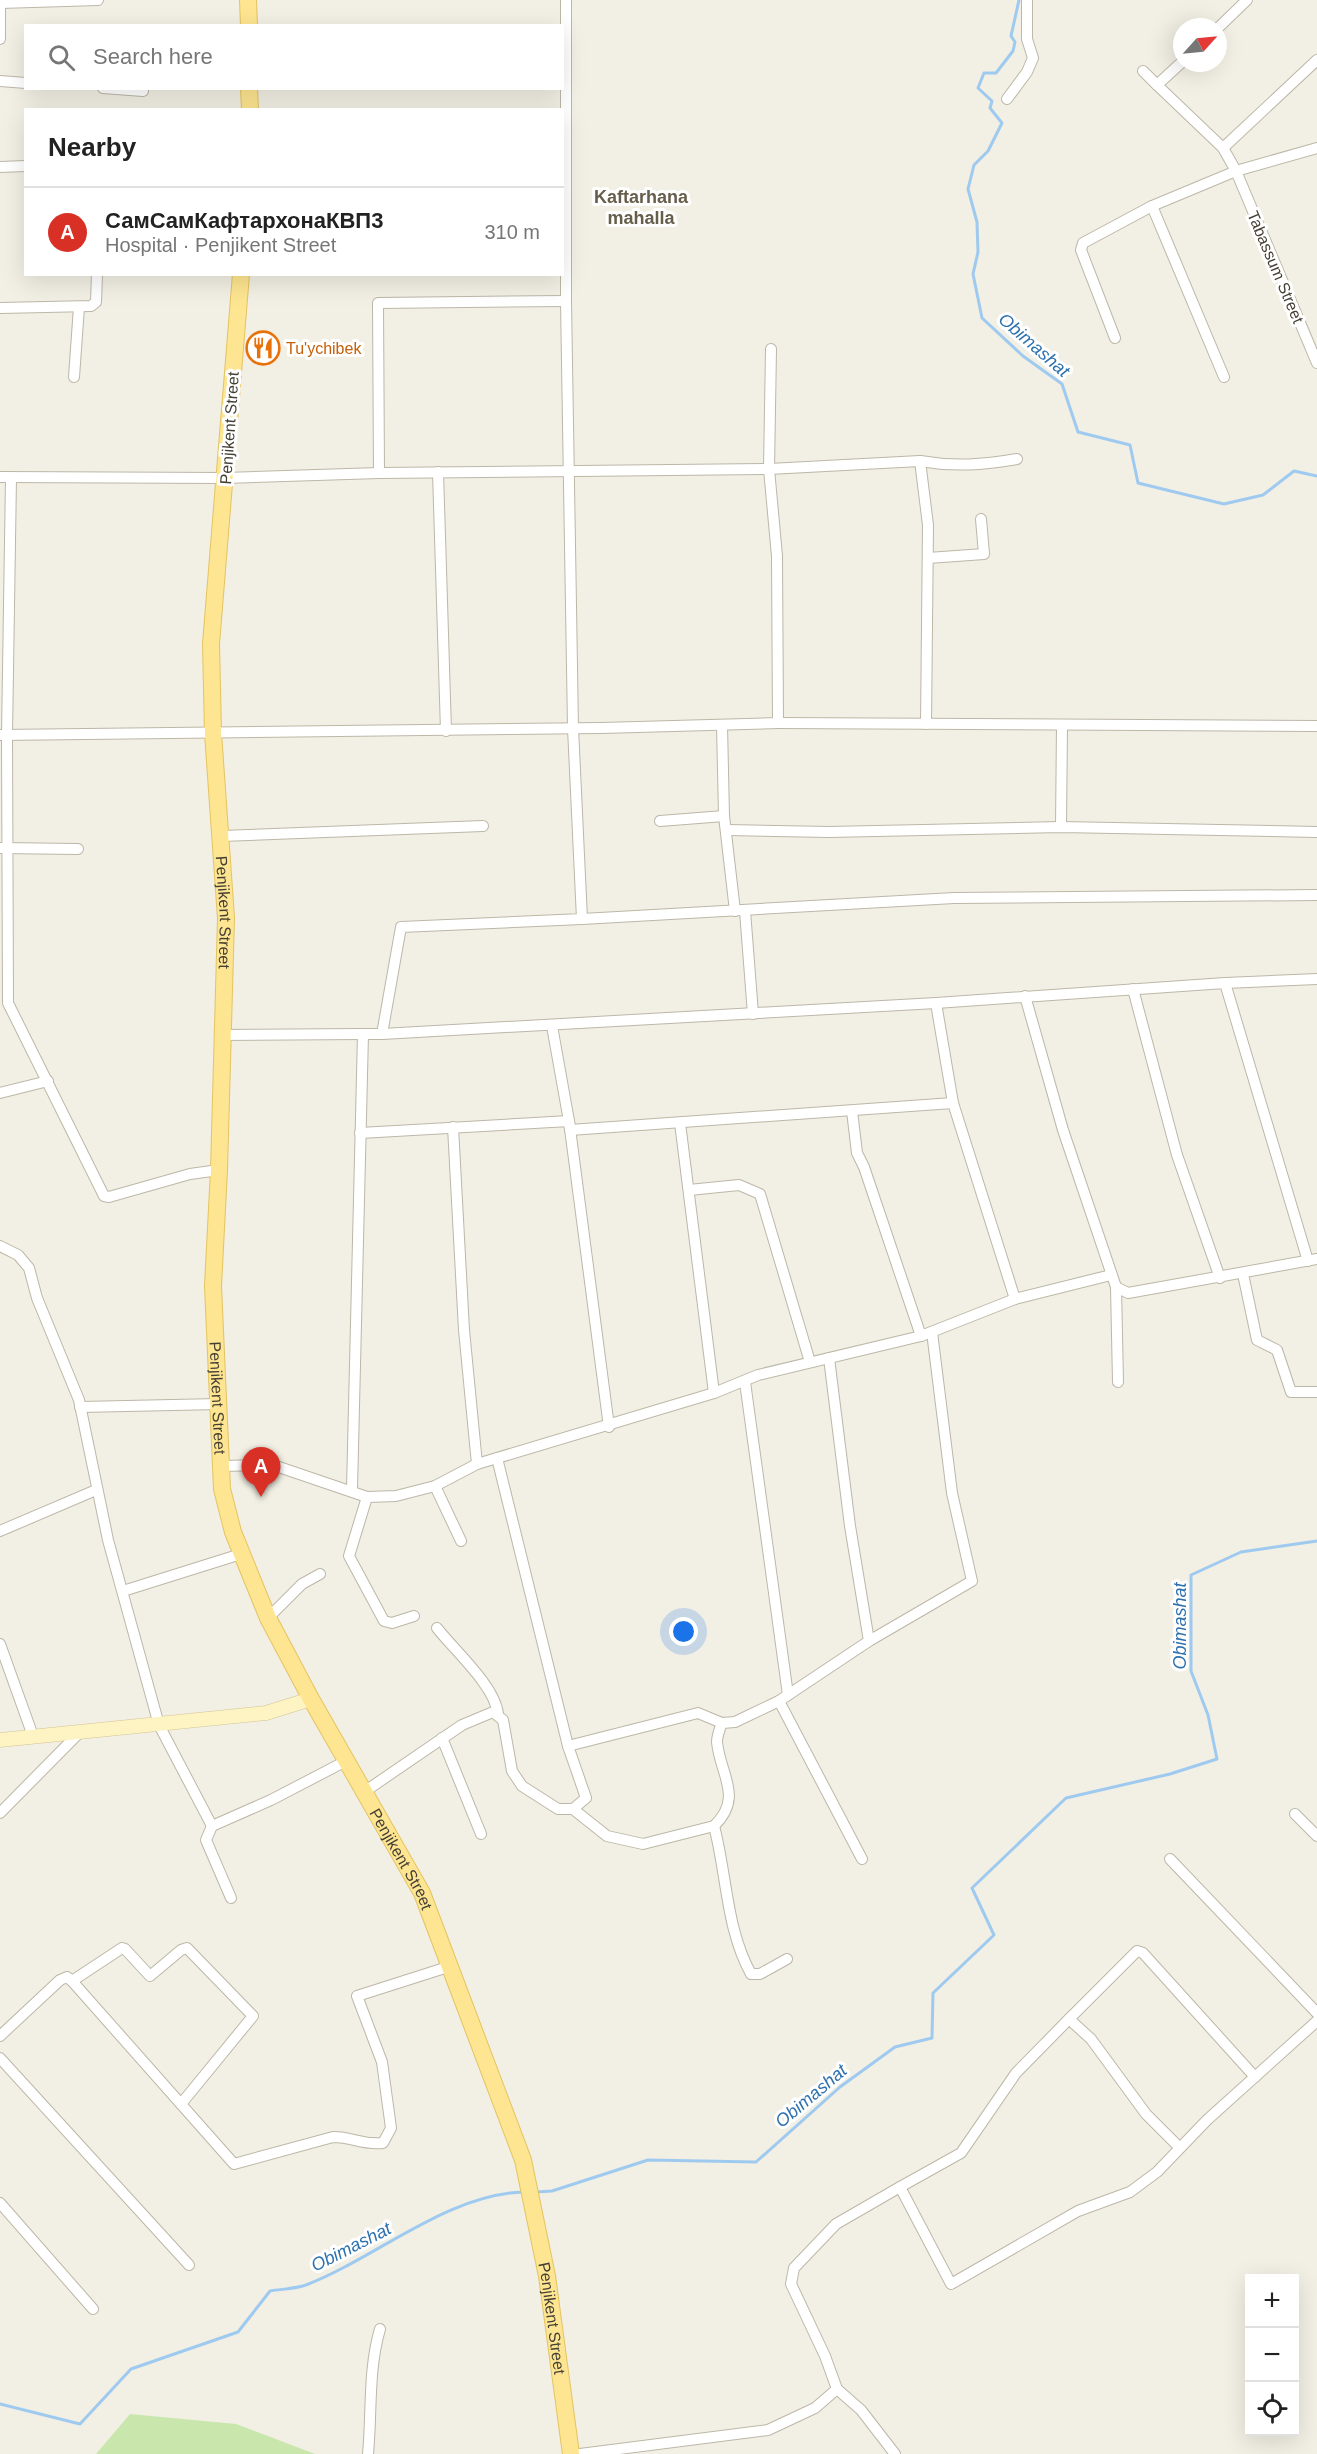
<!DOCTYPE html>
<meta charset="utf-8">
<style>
:root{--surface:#fff;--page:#f2f2f2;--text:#222;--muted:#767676;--line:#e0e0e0;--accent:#d93025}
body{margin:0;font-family:Arial,sans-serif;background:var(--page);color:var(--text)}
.controls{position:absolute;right:18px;bottom:18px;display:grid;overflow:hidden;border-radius:0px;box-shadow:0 6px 24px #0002}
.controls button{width:54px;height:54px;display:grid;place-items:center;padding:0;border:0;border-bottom:2px solid var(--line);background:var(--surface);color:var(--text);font:30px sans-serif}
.compass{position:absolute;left:1173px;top:18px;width:54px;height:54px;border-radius:50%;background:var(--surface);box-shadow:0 6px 24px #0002;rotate:63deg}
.you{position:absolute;left:684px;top:1632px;width:21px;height:21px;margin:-15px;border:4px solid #fff;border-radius:50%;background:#1a73e8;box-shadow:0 0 0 9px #1a73e833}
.badge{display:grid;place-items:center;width:39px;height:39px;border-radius:50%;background:var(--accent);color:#fff;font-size:20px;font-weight:700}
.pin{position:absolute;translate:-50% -50px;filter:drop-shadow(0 2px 3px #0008)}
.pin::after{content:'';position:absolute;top:32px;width:21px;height:18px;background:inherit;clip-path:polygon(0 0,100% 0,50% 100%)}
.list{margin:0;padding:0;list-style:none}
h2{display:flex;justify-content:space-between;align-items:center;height:78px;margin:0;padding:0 24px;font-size:26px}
h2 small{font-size:20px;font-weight:400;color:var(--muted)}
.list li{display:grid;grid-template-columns:39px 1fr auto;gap:18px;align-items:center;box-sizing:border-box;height:90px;padding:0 24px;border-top:2px solid var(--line)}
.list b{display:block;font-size:22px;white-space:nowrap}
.list p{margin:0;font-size:20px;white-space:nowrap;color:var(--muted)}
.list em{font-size:20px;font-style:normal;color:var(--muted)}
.icon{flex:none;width:33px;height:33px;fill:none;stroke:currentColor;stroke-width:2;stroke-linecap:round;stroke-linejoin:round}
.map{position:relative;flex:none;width:1317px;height:2454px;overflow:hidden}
.search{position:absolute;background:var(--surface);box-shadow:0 6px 24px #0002;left:24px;top:24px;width:540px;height:66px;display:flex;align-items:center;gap:15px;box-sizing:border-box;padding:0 21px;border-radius:0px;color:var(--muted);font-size:22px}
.panel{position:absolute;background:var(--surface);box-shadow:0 6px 24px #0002;left:24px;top:108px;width:540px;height:168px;border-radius:0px}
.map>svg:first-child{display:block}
.green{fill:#c9e7ac}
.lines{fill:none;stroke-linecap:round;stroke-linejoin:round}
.stream{stroke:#9fcaf0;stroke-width:3}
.minor-casing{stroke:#bdb7a7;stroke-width:12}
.secondary-casing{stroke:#d2c594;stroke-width:15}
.primary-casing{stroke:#e3c461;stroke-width:18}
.minor{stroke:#fff;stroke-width:10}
.secondary{stroke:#fef3c2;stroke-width:14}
.primary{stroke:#fee591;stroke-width:16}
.labels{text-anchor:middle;stroke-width:6;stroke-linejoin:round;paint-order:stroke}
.street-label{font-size:16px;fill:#443f34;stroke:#fff}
.food-label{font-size:16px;fill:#c56008;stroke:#fff;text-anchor:start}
.neighbourhood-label{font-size:18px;font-weight:bold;fill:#675d4b;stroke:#fff}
.water-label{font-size:18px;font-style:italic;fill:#2e71af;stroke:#fff}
</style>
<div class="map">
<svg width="1317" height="2454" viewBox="0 0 1317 2454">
<rect width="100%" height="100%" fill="#f2efe4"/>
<!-- green -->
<path class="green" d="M 130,2414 L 236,2424 L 315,2454 L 96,2454 Z"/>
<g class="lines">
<!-- stream -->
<g class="stream">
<path d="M 1019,0 L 1011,36 L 1015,42 L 1013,51 L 996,73 L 984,73 L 978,88 L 992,101 L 990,108 L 1002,123 L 988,151 L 974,165 L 968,189 L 977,222 L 978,252 L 973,274 L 982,318 L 1023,356 L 1062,384 L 1078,432 L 1130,445 L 1138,483 L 1224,504 L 1263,495 L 1294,471 L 1317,476"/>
<path d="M 536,2192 L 552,2191 L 648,2160 L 756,2162 L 840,2087 L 895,2047 L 932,2038 L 933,1993 L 994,1935 L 972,1888 L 1066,1798 L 1170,1774 L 1217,1759 L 1208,1715 L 1191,1671 L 1191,1575 L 1241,1552 L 1317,1541"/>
<path d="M 0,2404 L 80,2424 L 131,2369 L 238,2332 L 270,2291 C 281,2289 295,2289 306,2285 C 376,2258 447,2194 524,2192"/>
</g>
<!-- minor casing -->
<g class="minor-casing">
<g id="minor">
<path d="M 0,3 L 98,0"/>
<path d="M 1218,28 L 1247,0"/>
<path d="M 0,39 L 0,3"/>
<path d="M 1182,62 L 1157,85 L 1223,148 L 1236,171 L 1317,363"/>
<path d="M 1143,71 L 1157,85"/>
<path d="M 0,81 L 26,83"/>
<path d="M 103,88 L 143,91"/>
<path d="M 1007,99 L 1027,72 L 1033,58 L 1027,39 L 1027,0"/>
<path d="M 1223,148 L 1317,60"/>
<path d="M 0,167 L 26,166"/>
<path d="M 1152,206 L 1224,377"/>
<path d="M 0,308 L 91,306 L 96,302 L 97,274"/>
<path d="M 1115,338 L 1081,250 L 1083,243 L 1152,206 L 1236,171 L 1317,148"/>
<path d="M 74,377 L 79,307"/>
<path d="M 920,461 C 954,467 983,465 1017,459"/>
<path d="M 438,472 L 446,731"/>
<path d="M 379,473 L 378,303 L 566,301"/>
<path d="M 0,477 L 225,478 L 379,473 L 769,469 L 920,461 L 928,525 L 926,724"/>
<path d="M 11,477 L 7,735 L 8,1003 L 104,1196 L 109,1197 L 190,1174 L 219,1170"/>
<path d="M 928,558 L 984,554 L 981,519"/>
<path d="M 778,723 L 1317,726"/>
<path d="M 722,725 L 724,816 L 735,911"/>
<path d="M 0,735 L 601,728 L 778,723 L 777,556 L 769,469 L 771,349"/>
<path d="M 660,821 L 724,816"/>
<path d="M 1061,827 L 1062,726"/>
<path d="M 727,830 L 829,832 L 1061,827 L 1317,832"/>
<path d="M 221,836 L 483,826"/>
<path d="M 0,848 L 78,849"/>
<path d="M 745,911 L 753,1014"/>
<path d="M 582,919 L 954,898 L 1317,895"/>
<path d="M 1225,983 L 1317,979"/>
<path d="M 1133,989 L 1177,1155 L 1220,1278"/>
<path d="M 1025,996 L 1063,1130 L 1116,1287 L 1128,1293 L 1317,1259"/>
<path d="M 936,1003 L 953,1103 L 1015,1299"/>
<path d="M 552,1026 L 569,1121 L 609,1427"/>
<path d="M 382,1034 L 936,1003 L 1225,983 L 1308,1261"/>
<path d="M 223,1035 L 363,1034"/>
<path d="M 0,1093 L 48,1081"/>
<path d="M 852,1111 L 857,1153 L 864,1167 L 921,1336"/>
<path d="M 680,1123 L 714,1393"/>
<path d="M 453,1127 L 464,1330 L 477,1464"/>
<path d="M 360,1133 L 569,1121 L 570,1130 L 953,1103"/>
<path d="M 689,1190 L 739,1185 L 760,1194 L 810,1362"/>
<path d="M 0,1246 L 18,1255 L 29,1268 L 37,1298 L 79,1400 L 108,1540 L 159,1725 L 212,1826 L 271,1800 L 346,1761"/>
<path d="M 1243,1274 L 1257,1340 L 1277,1350 L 1291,1392 L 1317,1392"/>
<path d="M 1116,1287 L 1118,1382"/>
<path d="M 829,1358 L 850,1526 L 869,1641"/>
<path d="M 745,1382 L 788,1695"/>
<path d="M 80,1407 L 219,1404"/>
<path d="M 497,1458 L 568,1746 L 698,1713 L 722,1723 L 735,1722 L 779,1701 L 869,1641 L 972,1581 L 952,1493 L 932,1332"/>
<path d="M 221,1466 L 273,1465 L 367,1497 L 396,1496 L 435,1486 L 477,1464 L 714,1393 L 758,1375 L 921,1336 L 1015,1299 L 1111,1275"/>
<path d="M 435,1486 L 461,1541"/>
<path d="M 352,1489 L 363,1034 L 382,1034 L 401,927 L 582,919 L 573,728 L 566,301 L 566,0"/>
<path d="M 367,1497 L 349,1556 L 384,1621 L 392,1623 L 414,1616"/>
<path d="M 0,1531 L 96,1490"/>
<path d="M 123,1591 L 241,1554"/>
<path d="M 268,1618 L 302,1584 L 320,1574"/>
<path d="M 437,1628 C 455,1651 495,1686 498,1714"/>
<path d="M 0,1644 L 33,1736"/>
<path d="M 779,1701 L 862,1859"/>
<path d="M 442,1738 L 481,1834"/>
<path d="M 364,1792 L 462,1725 L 493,1712 L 503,1720 L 512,1771 L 522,1786 L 558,1809 L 573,1809 L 586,1798 L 568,1746"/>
<path d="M 573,1809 L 607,1836 L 643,1844 L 714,1826 C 744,1797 720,1775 717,1742 C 717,1736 720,1728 722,1723"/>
<path d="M 0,1813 L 80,1732"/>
<path d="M 1295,1814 L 1317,1836"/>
<path d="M 212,1826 L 206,1840 L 231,1898"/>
<path d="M 714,1826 C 727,1875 726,1929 751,1974 L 760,1974 L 787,1959"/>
<path d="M 1170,1859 L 1317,2013"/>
<path d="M 72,1981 L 234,2164 L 333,2137 C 354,2137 360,2145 383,2143 L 391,2128 L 382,2062 L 357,1996 L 451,1966"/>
<path d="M 1069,2019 L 1137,1951 L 1143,1953 L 1255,2077"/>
<path d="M 0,2036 L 60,1980 L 67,1977 L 72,1981 L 122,1948 L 125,1949 L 150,1976 L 181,1950 L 187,1948 L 253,2016 L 181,2104"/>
<path d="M 0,2058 L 189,2265"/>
<path d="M 1180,2148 L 1146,2114 L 1091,2039 L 1069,2019 L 1016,2073 L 961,2153 L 900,2187 L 951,2284 L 1078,2211 L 1130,2192 L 1157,2172 L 1207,2120 L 1317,2021"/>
<path d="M 0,2203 L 93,2309"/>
<path d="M 837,2389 L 861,2410 L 895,2454"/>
<path d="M 368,2454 C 372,2412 368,2370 380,2329"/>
<path d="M 580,2454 L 768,2430 L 815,2408 L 837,2389 L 825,2356 L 791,2284 L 794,2268 L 836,2224 L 900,2187"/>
</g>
</g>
<!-- secondary casing -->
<g class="secondary-casing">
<path id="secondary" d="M 0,1740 L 266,1713 L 311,1699"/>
</g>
<!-- primary casing -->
<g class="primary-casing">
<g id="primary">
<path d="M 248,0 L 249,26"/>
<path d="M 249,88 L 250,110"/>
<path id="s1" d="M 241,274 L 211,644 L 213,733 L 226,918 L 219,1170 L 213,1286 L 222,1489 L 233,1532 L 268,1618 L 311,1699 L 422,1893 L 523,2160 L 547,2276 L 571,2454"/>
</g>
</g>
<!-- minor -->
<use href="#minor" class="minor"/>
<!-- secondary -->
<use href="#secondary" class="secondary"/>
<!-- primary -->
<use href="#primary" class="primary"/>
</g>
<!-- icons -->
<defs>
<g id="restaurant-ring" transform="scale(1.725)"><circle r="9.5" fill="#fff" stroke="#e8710a" stroke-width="1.5"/><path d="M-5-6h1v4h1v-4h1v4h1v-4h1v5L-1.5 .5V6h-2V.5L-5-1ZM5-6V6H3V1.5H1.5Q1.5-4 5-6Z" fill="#e8710a"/></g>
</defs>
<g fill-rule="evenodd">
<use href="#restaurant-ring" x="263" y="348"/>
</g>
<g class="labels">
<!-- street labels -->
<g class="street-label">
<text transform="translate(1276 267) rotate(67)" y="6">Tabassum Street</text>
<text transform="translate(229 428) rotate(-86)" y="6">Penjikent Street</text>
<text dy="6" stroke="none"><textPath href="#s1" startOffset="640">Penjikent Street</textPath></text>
<text dy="6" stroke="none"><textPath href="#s1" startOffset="1126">Penjikent Street</textPath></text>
<text dy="6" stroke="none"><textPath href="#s1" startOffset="1630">Penjikent Street</textPath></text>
<text dy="6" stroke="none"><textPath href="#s1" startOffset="2116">Penjikent Street</textPath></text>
</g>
<!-- food labels -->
<g class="food-label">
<text x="286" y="354">Tu'ychibek</text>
</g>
<!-- neighbourhood labels -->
<g class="neighbourhood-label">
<text x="641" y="203">Kaftarhana<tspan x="641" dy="21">mahalla</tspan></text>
</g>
<!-- water labels -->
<g class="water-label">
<text transform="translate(1034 345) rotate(41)" y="6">Obimashat</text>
<text transform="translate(1180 1626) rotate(-90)" y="6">Obimashat</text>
<text transform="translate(811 2096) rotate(-40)" y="6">Obimashat</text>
<text transform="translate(351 2247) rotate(-27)" y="6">Obimashat</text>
</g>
</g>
</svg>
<div class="controls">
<button>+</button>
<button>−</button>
<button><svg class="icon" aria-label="locate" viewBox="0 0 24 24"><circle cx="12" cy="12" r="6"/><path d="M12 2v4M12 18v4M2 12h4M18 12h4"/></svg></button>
</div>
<svg class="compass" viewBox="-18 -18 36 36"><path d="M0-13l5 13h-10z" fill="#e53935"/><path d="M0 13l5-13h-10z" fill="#767676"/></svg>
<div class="you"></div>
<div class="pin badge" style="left:261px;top:1497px">A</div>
<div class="search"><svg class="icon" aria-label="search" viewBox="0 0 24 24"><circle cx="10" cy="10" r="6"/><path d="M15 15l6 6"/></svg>Search here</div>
<section class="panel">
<h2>Nearby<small></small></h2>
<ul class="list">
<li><span class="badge">A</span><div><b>СамСамКафтархонаКВП3</b><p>Hospital · Penjikent Street</p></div><em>310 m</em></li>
</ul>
</section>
</div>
